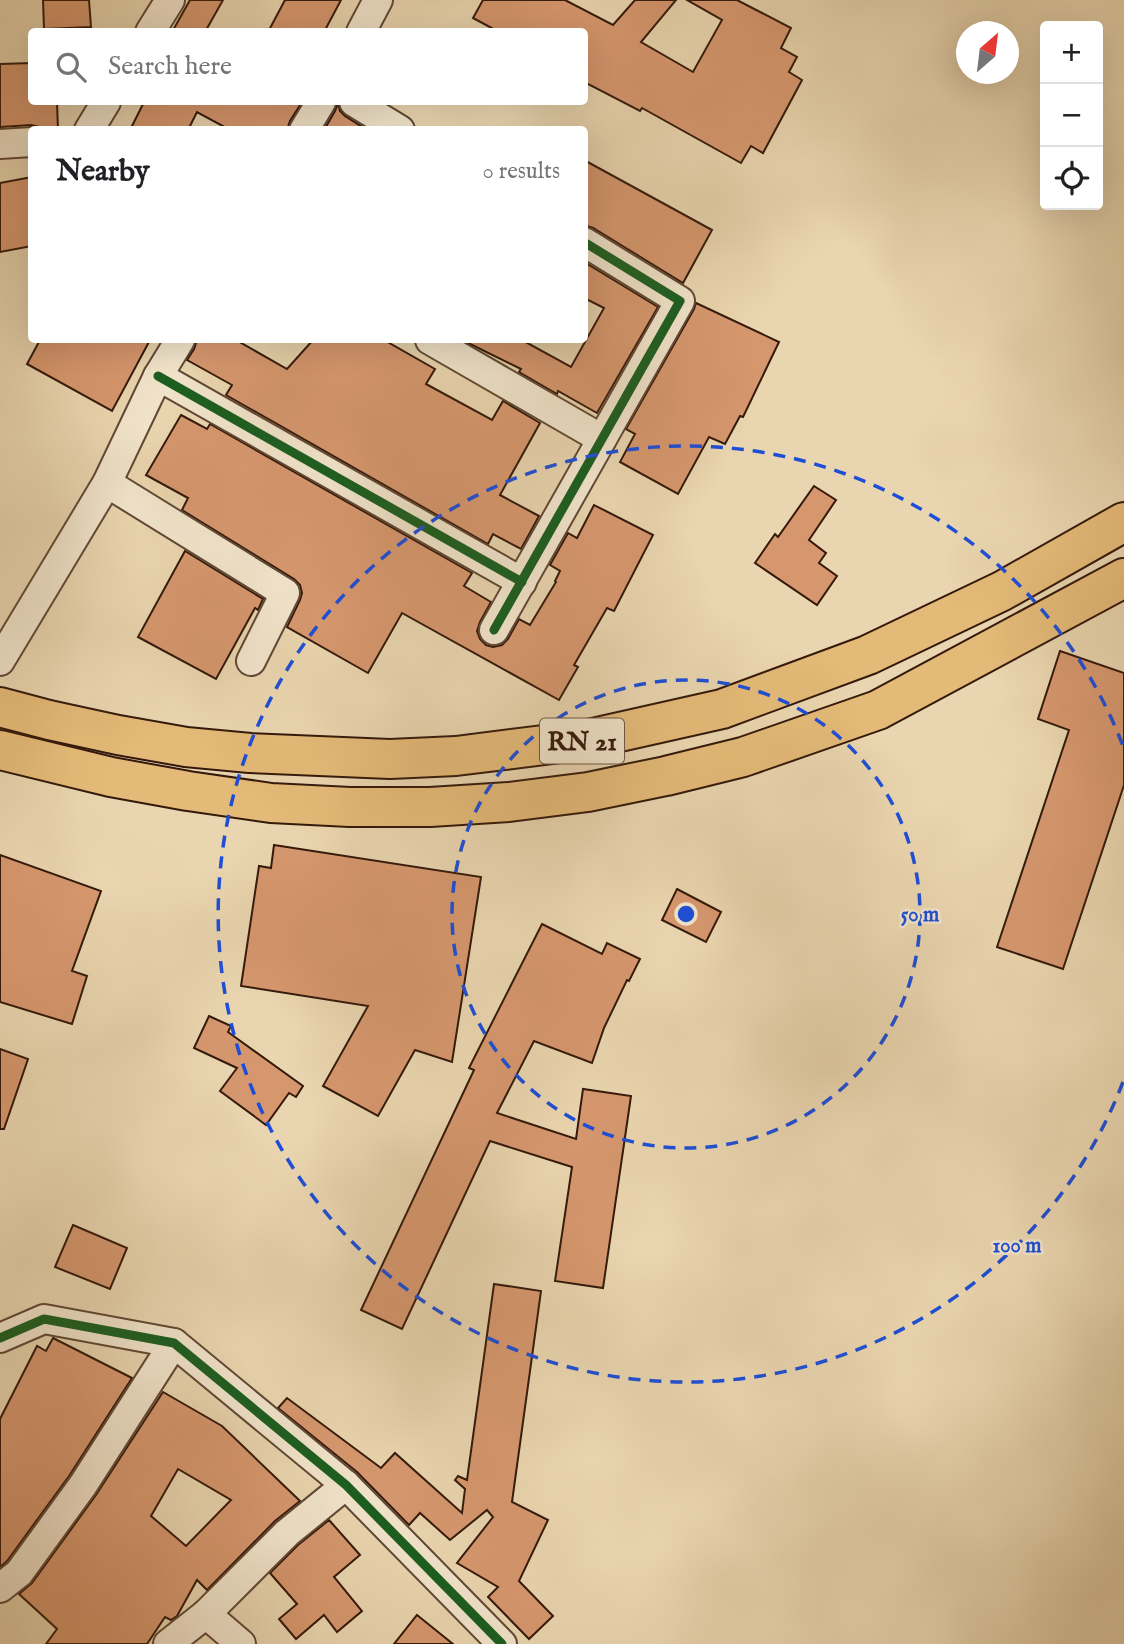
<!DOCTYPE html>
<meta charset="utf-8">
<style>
:root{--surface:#fff;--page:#f2f2f2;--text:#202124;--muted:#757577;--line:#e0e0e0}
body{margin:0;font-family:"IM FELL English",serif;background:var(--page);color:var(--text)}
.controls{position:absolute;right:21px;top:21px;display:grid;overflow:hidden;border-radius:7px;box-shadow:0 7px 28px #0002}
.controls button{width:63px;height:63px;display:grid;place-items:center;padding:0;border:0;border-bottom:2px solid var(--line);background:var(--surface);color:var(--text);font:35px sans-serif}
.compass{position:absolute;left:956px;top:21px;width:63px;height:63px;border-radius:50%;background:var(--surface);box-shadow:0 7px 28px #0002;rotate:28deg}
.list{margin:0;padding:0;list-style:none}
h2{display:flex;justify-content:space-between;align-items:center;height:91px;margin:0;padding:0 28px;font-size:30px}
h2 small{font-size:23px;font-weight:400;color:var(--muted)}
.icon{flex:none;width:38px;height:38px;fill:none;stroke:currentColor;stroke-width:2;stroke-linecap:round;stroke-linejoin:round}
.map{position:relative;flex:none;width:1124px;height:1644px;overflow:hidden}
.search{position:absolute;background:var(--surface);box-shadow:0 7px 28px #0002;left:28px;top:28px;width:560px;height:77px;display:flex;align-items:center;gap:18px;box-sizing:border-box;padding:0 24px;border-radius:7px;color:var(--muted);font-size:26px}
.panel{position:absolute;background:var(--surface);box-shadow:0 7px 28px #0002;left:28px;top:126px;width:560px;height:217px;border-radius:7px}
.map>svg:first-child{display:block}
.building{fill:#d6976e;stroke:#34190b;stroke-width:2;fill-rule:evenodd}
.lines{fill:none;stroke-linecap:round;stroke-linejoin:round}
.street-casing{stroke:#614834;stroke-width:32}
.primary-casing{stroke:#34190b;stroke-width:42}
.street{stroke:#f1e4cb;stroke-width:28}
.primary{stroke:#e4ba78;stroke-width:38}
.cycleway-casing{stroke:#f1e4cb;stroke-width:13}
.cycleway{stroke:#1b5e20;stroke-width:9}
.ring{fill:none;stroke:#1d4ed8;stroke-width:3.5;stroke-dasharray:12 9}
.labels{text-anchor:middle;stroke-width:5;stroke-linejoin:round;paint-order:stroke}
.shield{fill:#f1e4cb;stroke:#6d5645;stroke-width:2}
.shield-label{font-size:26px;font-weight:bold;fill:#34190b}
.centre{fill:#1d4ed8;stroke:#f1e4cb;stroke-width:3.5}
.ring-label{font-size:21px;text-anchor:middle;font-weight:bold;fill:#1d4ed8;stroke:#f1e4cb;stroke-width:5;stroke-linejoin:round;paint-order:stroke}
</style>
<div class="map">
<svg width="1124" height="1644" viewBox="0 0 1124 1644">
<rect width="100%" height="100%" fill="#e9d5af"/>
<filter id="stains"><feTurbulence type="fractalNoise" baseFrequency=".00286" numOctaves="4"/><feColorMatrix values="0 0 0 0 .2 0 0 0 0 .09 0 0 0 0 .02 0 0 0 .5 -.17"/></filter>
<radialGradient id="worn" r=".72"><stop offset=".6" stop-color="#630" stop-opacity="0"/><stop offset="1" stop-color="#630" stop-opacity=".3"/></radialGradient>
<!-- building -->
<g class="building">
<path d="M 43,0 L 89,0 L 91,27 L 44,29 Z"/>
<path d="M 190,0 L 223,0 L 205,32 L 172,32 Z"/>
<path d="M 285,0 L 341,0 L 324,32 L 268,32 Z"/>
<path d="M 483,0 L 565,0 L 613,25 L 635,0 L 676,0 L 641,42 L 693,72 L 722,20 L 687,0 L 737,0 L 791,28 L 781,48 L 797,57 L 789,72 L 802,80 L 763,153 L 751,146 L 741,163 L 642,108 L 640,111 L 584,82 L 584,32 L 499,32 L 473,18 Z"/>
<path d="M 32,63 L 32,102 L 57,102 L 58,130 L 42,130 L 39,127 L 31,125 L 0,127 L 0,64 Z"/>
<path d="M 144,102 L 302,102 L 290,121 L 287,130 L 230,130 L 197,112 L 188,130 L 130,130 Z"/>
<path d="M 338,103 L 340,111 L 345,116 L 367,130 L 324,130 L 335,111 Z"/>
<path d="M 584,160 L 712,230 L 683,283 L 593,228 L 584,225 Z"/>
<path d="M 32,177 L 32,246 L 0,252 L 0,183 Z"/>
<path d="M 584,262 L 658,307 L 597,413 L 558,391 L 557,394 L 519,372 L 521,369 L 462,340 L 522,340 L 571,367 L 604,308 L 584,298 Z"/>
<path d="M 696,303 L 779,342 L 743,417 L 740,416 L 725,444 L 709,437 L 678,494 L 620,462 L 635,434 L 626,429 L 694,309 Z"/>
<path d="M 40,340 L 150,340 L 112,411 L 27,364 Z"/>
<path d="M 197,340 L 236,340 L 287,369 L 313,340 L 384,340 L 435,369 L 426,384 L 492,420 L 503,401 L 540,423 L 500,495 L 539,516 L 521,549 L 493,534 L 488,544 L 226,395 L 232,385 L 187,360 L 194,349 Z"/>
<path d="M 181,415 L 207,429 L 210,424 L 472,573 L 464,586 L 491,602 L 480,622 L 477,631 L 480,639 L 486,645 L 493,647 L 502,645 L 508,639 L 519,619 L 530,625 L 556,582 L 555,581 L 560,571 L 550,565 L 568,533 L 577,538 L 594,505 L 653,535 L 614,611 L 607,608 L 574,665 L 578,667 L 559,700 L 402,613 L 368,673 L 287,627 L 300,600 L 302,593 L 300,585 L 294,579 L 182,510 L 188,498 L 146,475 Z"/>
<path d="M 814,486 L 836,500 L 809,540 L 826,553 L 819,563 L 837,576 L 817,605 L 755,563 L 775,534 L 778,537 Z"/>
<path d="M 185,551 L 263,599 L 258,610 L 255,608 L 216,679 L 138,637 Z"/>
<path d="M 1060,651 L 1124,673 L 1124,785 L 1063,969 L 997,947 L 1069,730 L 1038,719 Z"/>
<path d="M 274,845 L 481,877 L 452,1062 L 415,1050 L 378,1116 L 323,1086 L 368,1006 L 241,986 L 259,866 L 271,868 Z"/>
<path d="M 0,855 L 101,891 L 72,971 L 87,976 L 72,1024 L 0,1002 Z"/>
<path d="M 677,889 L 721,912 L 706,942 L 662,920 Z"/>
<path d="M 542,924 L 602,954 L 607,943 L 640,959 L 629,981 L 627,980 L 604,1028 L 592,1063 L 534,1041 L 497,1113 L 576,1139 L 583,1089 L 631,1096 L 603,1288 L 555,1281 L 572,1167 L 490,1141 L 402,1329 L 361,1310 L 474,1070 L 469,1068 Z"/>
<path d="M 209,1016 L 231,1026 L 228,1032 L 303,1086 L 296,1097 L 289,1093 L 266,1125 L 220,1091 L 237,1068 L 194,1048 Z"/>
<path d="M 0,1049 L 28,1059 L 4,1129 L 0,1129 Z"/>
<path d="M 73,1225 L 127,1248 L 110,1289 L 55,1267 Z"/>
<path d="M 494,1284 L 541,1291 L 512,1502 L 548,1520 L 519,1581 L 553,1616 L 529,1639 L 488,1597 L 498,1587 L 457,1563 L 493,1517 L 487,1510 L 450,1540 L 420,1513 L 409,1525 L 357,1472 L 278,1408 L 287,1398 L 381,1468 L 395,1453 L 462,1513 L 465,1489 L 455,1480 L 458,1476 L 467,1480 Z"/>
<path d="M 53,1338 L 132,1378 L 69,1476 L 7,1561 L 0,1567 L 0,1419 L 37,1346 L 46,1351 Z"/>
<path d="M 163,1392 L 222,1426 L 300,1501 L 275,1521 L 207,1590 L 197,1580 L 177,1616 L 171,1620 L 165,1617 L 147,1644 L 46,1644 L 57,1629 L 19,1594 L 32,1583 L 96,1495 ZM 178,1469 L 231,1500 L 186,1546 L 151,1516 Z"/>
<path d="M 329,1520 L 360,1555 L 334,1577 L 362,1611 L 337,1632 L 324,1615 L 296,1639 L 279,1619 L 297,1604 L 270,1573 L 298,1545 Z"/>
<path d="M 417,1615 L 453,1644 L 394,1644 Z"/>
</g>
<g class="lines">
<!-- street casing -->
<g class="street-casing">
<g id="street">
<path d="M 150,32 L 170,0"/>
<path d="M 361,32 L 378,0"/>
<path d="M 354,102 L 400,130"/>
<path d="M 89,130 L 106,102"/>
<path d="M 304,130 L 321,102"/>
<path d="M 0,144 L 32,142"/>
<path d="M 430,340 L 602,439"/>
<path d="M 158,376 L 522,582"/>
<path d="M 107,483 L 285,593 L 251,661"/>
<path d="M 494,630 L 680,301 L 584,242"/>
<path d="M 0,661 L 107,483 L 158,376 L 180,340"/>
<path d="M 0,1338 L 44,1319 L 174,1343 L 346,1485 L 502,1644"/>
<path d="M 0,1588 L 19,1573 L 83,1485 L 174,1343"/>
<path d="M 206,1614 L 241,1644"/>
<path d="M 168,1644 L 206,1614 L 287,1533 L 346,1485"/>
</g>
</g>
<!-- primary casing -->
<g class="primary-casing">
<g id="primary">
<path d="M 0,707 L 49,720 L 118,735 L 186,747 L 250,753 L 390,759 L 456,756 L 584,740 L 722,709 L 868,655 L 1002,591 L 1124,522"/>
<path d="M 0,750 L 111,777 L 188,791 L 271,803 L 350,807 L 430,807 L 509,802 L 588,792 L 666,776 L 743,757 L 878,710 L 1124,578"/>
</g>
</g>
<!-- street -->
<use href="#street" class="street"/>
<!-- primary -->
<use href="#primary" class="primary"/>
<!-- cycleway casing -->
<g class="cycleway-casing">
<g id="cycleway">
<path d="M 158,376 L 522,582"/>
<path d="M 494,630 L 680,301 L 584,242"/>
<path d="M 0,1338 L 44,1319 L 174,1343 L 346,1485 L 502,1644"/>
</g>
</g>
<!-- cycleway -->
<use href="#cycleway" class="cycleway"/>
</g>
<!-- distance rings -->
<g class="ring">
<circle cx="686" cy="914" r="234"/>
<path d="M1123 1082A468 468 0 1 1 1123 746"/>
</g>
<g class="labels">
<!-- shield labels -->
<rect class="shield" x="540" y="718.5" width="84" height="45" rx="5"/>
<g class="shield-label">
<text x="582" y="750">RN 21</text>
</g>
</g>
<circle cx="686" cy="914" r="10" class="centre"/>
<g class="ring-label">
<text x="920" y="921">50 m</text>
<text x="1017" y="1252">100 m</text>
</g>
<rect width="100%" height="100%" filter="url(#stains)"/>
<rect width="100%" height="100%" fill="url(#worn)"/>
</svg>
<div class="controls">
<button>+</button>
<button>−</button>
<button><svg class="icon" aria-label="locate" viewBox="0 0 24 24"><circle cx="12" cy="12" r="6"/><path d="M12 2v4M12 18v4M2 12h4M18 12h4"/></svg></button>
</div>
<svg class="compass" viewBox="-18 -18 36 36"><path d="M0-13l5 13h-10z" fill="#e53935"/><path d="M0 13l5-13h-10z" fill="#757577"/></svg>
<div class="search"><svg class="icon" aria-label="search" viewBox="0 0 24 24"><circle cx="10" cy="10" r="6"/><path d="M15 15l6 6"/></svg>Search here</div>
<section class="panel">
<h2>Nearby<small>0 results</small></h2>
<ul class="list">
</ul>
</section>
</div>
